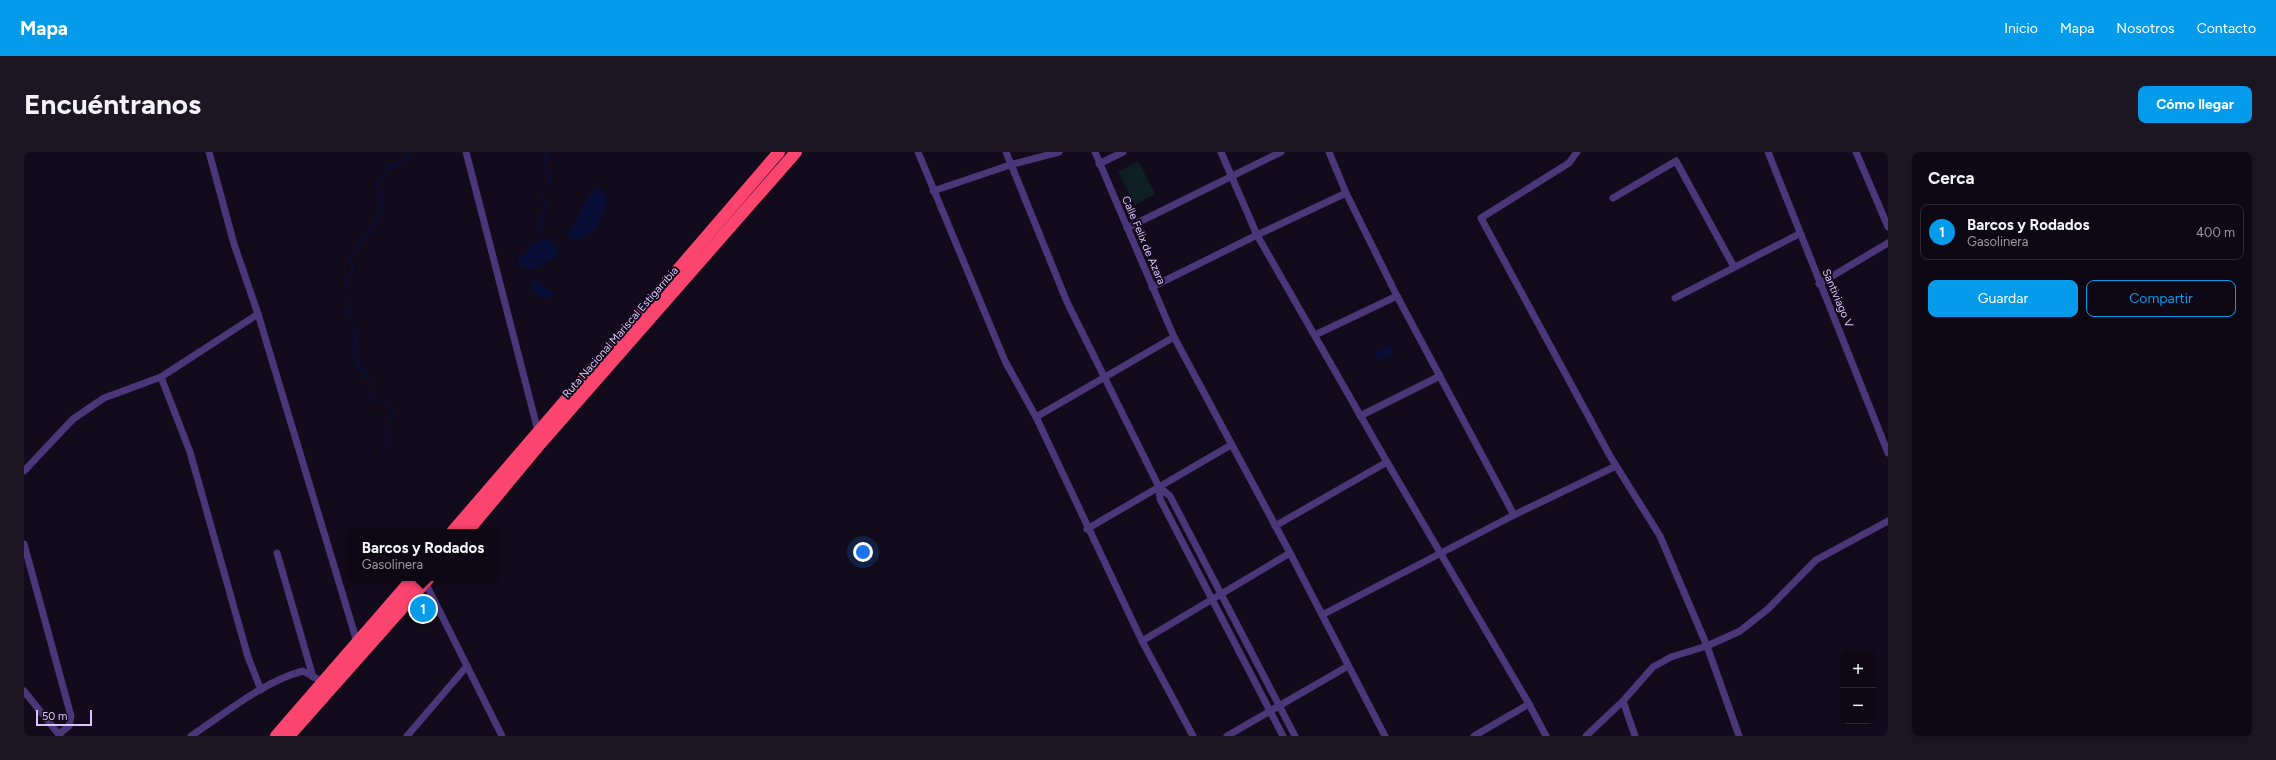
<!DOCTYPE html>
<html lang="es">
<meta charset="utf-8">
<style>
:root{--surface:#0e0814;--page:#1c1622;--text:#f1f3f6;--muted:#9b9aa0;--line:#2e2934;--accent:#059beb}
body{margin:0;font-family:Figtree,sans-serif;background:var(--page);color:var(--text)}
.controls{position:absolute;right:12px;bottom:12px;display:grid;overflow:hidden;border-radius:8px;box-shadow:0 2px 6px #0003}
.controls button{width:36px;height:36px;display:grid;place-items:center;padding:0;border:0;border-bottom:1px solid var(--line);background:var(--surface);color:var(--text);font:20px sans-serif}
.scale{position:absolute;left:12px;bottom:10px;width:56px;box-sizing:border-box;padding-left:4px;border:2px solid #dac6fe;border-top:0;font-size:11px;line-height:14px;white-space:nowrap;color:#dac6fe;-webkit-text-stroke:3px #120b1b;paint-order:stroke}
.you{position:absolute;left:839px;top:400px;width:14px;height:14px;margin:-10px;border:3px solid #fff;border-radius:50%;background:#1a73e8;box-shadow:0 0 0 6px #1a73e833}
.badge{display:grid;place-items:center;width:26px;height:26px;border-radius:50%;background:var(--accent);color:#fff;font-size:13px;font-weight:700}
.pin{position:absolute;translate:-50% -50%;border:2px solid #fff;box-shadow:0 1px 4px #0006}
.popup{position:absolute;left:323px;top:377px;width:152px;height:52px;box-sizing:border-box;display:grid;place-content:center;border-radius:8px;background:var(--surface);filter:drop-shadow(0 1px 3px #0005);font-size:13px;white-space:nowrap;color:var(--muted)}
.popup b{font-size:15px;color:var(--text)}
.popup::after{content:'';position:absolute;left:50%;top:100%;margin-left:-8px;border:8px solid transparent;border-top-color:var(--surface)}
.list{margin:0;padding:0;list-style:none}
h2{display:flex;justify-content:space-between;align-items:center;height:52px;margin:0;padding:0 16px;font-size:17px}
h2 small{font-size:13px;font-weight:400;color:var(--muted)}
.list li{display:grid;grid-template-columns:26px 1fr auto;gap:12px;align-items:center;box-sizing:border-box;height:56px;margin:0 8px 8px;padding:0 8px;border:1px solid var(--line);border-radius:8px}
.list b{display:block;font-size:15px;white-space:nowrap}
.list p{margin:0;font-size:13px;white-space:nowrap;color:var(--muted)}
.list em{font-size:13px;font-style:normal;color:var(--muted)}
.actions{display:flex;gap:8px;padding:12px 16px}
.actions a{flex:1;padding:9px 0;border:1px solid var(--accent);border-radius:8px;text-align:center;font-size:14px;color:var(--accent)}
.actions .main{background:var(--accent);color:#fff}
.map{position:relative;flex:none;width:1864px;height:584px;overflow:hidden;border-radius:8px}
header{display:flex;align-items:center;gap:24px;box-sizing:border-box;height:56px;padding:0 20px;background:var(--accent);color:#fff}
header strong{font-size:19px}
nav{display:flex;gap:22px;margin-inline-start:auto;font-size:14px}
.intro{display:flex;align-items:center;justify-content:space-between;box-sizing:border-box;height:96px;padding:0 24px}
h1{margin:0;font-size:28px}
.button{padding:10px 18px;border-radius:8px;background:var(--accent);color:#fff;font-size:14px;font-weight:700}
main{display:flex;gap:24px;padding:0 24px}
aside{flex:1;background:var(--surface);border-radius:8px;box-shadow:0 2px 6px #0003}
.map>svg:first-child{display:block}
.green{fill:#0e2024}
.water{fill:#090e36}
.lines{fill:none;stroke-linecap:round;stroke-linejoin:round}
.street{stroke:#4a3779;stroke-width:7}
.highway{stroke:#fb446e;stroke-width:12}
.labels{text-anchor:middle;stroke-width:4;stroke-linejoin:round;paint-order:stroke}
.street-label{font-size:11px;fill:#dac6fe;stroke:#120b1b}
</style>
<header>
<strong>Mapa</strong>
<nav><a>Inicio</a><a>Mapa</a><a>Nosotros</a><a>Contacto</a></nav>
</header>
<div class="intro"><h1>Encuéntranos</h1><a class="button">Cómo llegar</a></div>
<main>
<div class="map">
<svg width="1864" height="584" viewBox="0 0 1864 584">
<rect width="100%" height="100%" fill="#120b1b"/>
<!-- green -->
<path class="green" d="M 1114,9 L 1131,42 L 1111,53 L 1094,20 Z"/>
<!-- water -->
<g class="water">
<path d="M 385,0 L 388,0 L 379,12 L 365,16 L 354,32 C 355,39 360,45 359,53 C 357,72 337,90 327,107 L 330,117 L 323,128 L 325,155 L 333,185 L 332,206 L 348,231 L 348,248 L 350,250 L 357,247 L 368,254 L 371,261 L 364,273 L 368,290 L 357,302 L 354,318 L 353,317 L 356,301 L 366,289 L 362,276 L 369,258 L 358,249 L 348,250 L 346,247 L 347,232 L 332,214 L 330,206 L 330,185 L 328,169 L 323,160 L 323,140 L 320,127 L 328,118 L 325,109 L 326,104 C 337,87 350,75 356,56 C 359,45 351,40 352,32 C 353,27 361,19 363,13 L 377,10 Z"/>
<path d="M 522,0 L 525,0 L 521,10 L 528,30 L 521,37 L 520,43 L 522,53 L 517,76 L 521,84 L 519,84 L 515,76 L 520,52 L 518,41 L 525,29 C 523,17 514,13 522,0 Z"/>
<path d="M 571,37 L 578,38 L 584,47 C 578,68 573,81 551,88 L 543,85 C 545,78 550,74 553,68 C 560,55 558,48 571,37 Z"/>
<path d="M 523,85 L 533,97 L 532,105 L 508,118 L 496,114 L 494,106 L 510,92 Z"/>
<path d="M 509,128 L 516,130 L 518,134 L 528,139 L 530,146 L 518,146 L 510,140 Z"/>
<path d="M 1366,193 L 1370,201 L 1354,209 L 1350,201 Z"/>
</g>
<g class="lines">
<!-- street -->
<g class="street">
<path d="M 185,0 L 210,92 L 234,162 L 333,490"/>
<path d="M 442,0 L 514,279"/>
<path d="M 894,0 L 981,209 L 1012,265 L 1118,489 L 1169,584"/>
<path d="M 982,0 L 1043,150 L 1135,335"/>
<path d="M 1071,0 L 1150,185 L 1266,401 L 1361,584"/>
<path d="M 1197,0 L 1233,83 L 1363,310 L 1505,552 L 1522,584"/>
<path d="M 1305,0 L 1322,41 L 1373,144 L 1490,363"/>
<path d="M 1553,0 L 1545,11 L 1457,66 L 1586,304 L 1636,384 L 1683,494 L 1715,584"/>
<path d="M 1744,0 L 1864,301"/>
<path d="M 1832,0 L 1864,75"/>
<path d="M 1075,12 L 1099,0"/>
<path d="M 909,39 L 986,13 L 1035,0"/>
<path d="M 1589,46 L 1652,9 L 1710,115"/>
<path d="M 1103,76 L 1257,0"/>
<path d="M 1795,132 L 1864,91"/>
<path d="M 1128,135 L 1233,83 L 1322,41"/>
<path d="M 1651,146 L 1775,82"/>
<path d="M 1291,183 L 1373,144"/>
<path d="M 137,225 L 166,300 L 224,505 L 237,538"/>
<path d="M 1336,264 L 1416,224"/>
<path d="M 1012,265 L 1150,185"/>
<path d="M 0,319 L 49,267 L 80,246 L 137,225 L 234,162"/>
<path d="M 1251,374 L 1363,310"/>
<path d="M 1063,377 L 1207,293"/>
<path d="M 0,392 L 47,564 L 45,574 L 35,582"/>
<path d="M 253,401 L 289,525"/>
<path d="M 400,428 L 478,584"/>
<path d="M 1298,463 L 1490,363 L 1592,314"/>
<path d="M 1118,489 L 1266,401"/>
<path d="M 0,539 L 36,584"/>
<path d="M 1599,549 L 1611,584"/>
<path d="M 167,584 C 202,561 238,530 279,519 L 299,530"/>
<path d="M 383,584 L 443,514"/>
<path d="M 1203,584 L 1324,514"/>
<path d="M 1259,584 L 1136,347 L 1135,335 L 1146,344 L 1271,584"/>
<path d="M 1450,584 L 1505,552"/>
<path d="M 1562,584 L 1599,549 L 1629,515 L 1647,505 L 1683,494 L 1716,479 L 1744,457 L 1792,408 L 1864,369"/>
</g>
<!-- highway -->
<g class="highway">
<path d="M 428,380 L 755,0"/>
<path d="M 443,380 L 517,291 L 772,0"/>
<path d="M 252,584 L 389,426"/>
<path d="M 265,584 L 405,426"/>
</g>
</g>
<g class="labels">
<!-- street labels -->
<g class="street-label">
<text transform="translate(1120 88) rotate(67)" y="4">Calle Felix de Azara</text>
<text transform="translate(1814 146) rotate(67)" y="4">Santiviago V</text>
<text transform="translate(596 180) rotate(-49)" y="4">Ruta Nacional Mariscal Estigarribia</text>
</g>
</g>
</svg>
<div class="controls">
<button>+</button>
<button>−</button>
</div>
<div class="scale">50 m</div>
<div class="you"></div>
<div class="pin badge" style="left:399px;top:457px">1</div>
<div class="popup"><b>Barcos y Rodados</b>Gasolinera</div>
</div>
<aside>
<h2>Cerca<small></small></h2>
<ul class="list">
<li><span class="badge">1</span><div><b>Barcos y Rodados</b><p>Gasolinera</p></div><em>400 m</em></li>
</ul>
<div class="actions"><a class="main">Guardar</a><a>Compartir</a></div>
</aside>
</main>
